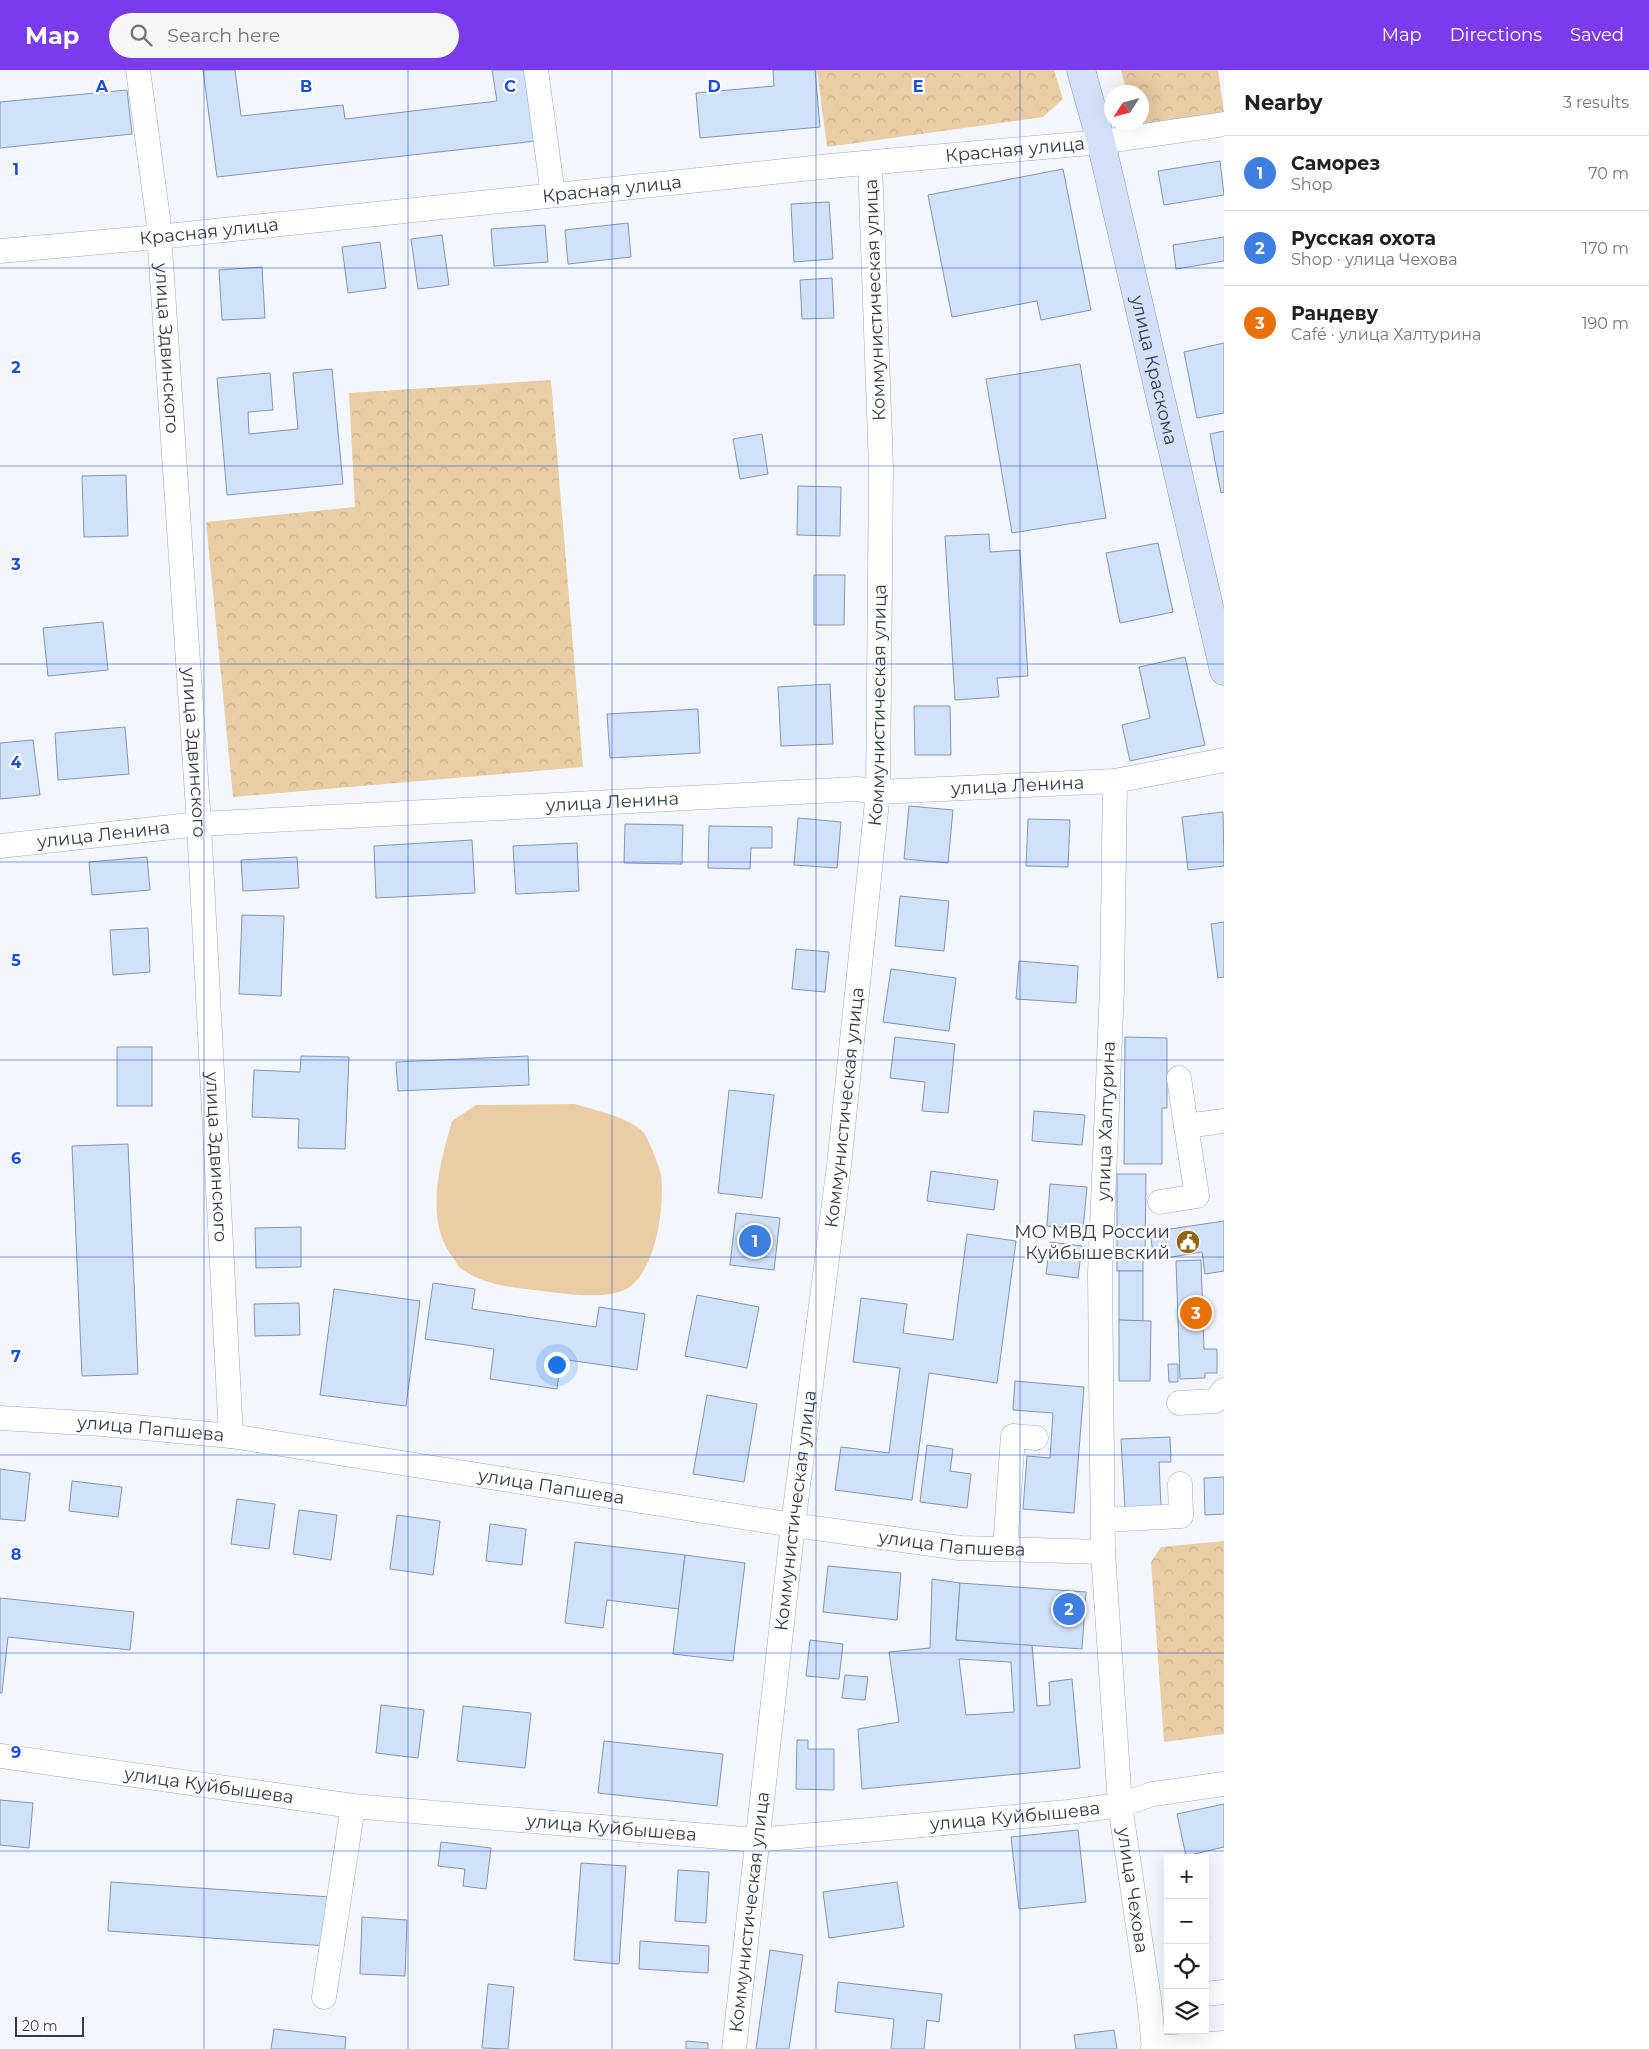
<!DOCTYPE html>
<meta charset="utf-8">
<style>
:root{--surface:#fff;--page:#f6f6f6;--text:#202124;--muted:#757577;--line:#e0e0e0;--accent:#7c3aed}
body{margin:0;font-family:Montserrat,sans-serif;background:var(--page);color:var(--text)}
.controls{position:absolute;right:15px;bottom:15px;display:grid;overflow:hidden;border-radius:0px;box-shadow:0 5px 20px #0002}
.controls button{width:45px;height:45px;display:grid;place-items:center;padding:0;border:0;border-bottom:1px solid var(--line);background:var(--surface);color:var(--text);font:25px sans-serif}
.compass{position:absolute;left:1104px;top:15px;width:45px;height:45px;border-radius:50%;background:var(--surface);box-shadow:0 5px 20px #0002;rotate:234deg}
.scale{position:absolute;left:15px;bottom:12px;width:69px;box-sizing:border-box;padding-left:5px;border:2px solid #333b47;border-top:0;font-size:14px;line-height:18px;white-space:nowrap;color:#333b47;-webkit-text-stroke:4px #fff;paint-order:stroke}
.you{position:absolute;left:556px;top:1294px;width:18px;height:18px;margin:-12px;border:4px solid #fff;border-radius:50%;background:#1a73e8;box-shadow:0 0 0 8px #1a73e833}
.badge{display:grid;place-items:center;width:32px;height:32px;border-radius:50%;background:var(--accent);color:#fff;font-size:16px;font-weight:700}
.pin{position:absolute;translate:-50% -50%;border:2px solid #fff;box-shadow:0 1px 5px #0006}
.list{margin:0;padding:0;list-style:none}
h2{display:flex;justify-content:space-between;align-items:center;height:65px;margin:0;padding:0 20px;font-size:21px}
h2 small{font-size:16px;font-weight:400;color:var(--muted)}
.list li{display:grid;grid-template-columns:32px 1fr auto;gap:15px;align-items:center;box-sizing:border-box;height:75px;padding:0 20px;border-top:1px solid var(--line)}
.list b{display:block;font-size:19px;white-space:nowrap}
.list p{margin:0;font-size:16px;white-space:nowrap;color:var(--muted)}
.list em{font-size:16px;font-style:normal;color:var(--muted)}
.icon{flex:none;width:28px;height:28px;fill:none;stroke:currentColor;stroke-width:2;stroke-linecap:round;stroke-linejoin:round}
.map{position:relative;flex:none;width:1224px;height:1979px;overflow:hidden}
header{display:flex;align-items:center;gap:30px;box-sizing:border-box;height:70px;padding:0 25px;background:var(--accent);color:#fff}
header strong{font-size:24px}
nav{display:flex;gap:28px;margin-inline-start:auto;font-size:18px}
.search{width:350px;height:45px;background:var(--page);display:flex;align-items:center;gap:12px;box-sizing:border-box;padding:0 18px;border-radius:28px;color:var(--muted);font-size:19px}
main{display:flex}
aside{flex:1;background:var(--surface)}
.map>svg:first-child{display:block}
.grass{fill:#eacda4}
.forest{fill:url(#forest-crowns)}
.building{fill:#d1e1f9;stroke:#8395b1;fill-rule:evenodd}
.lines{fill:none;stroke-linecap:round;stroke-linejoin:round}
.minor-casing{stroke:#97aac6;stroke-width:25}
.major-casing{stroke:#879ab6;stroke-width:29}
.minor{stroke:#fff;stroke-width:24}
.major{stroke:#d2e1f7;stroke-width:28}
.grid{fill:none;stroke:#1d4ed8;stroke-width:1;stroke-opacity:0.55}
.labels{text-anchor:middle;stroke-width:4.5;stroke-linejoin:round;paint-order:stroke}
.street-label{font-size:18px;fill:#333b47;stroke:#fff}
.poi-label{font-size:18px;fill:#333b47;stroke:#fff;text-anchor:end}
.grid-label{font-size:16px;text-anchor:middle;font-weight:bold;fill:#1d4ed8;stroke:#fff;stroke-width:4.5;stroke-linejoin:round;paint-order:stroke}
</style>
<header>
<strong>Map</strong>
<div class="search"><svg class="icon" aria-label="search" viewBox="0 0 24 24"><circle cx="10" cy="10" r="6"/><path d="M15 15l6 6"/></svg>Search here</div>
<nav><a>Map</a><a>Directions</a><a>Saved</a></nav>
</header>
<main>
<div class="map">
<svg width="1224" height="1979" viewBox="0 0 1224 1979">
<defs>
<pattern id="forest-crowns" width="20" height="18" patternUnits="userSpaceOnUse" patternTransform="scale(1.25)"><rect width="20" height="18" fill="#eacda4"/><path d="M2 6a3 3 0 1 1 6 0M12 15a3 3 0 1 1 6 0" fill="none" stroke="#c9b18f"/></pattern>
</defs>
<rect width="100%" height="100%" fill="#f3f7fd"/>
<!-- grass -->
<path class="grass" d="M 574,1034 C 592,1039 632,1048 644,1063 C 648,1069 660,1097 661,1105 C 665,1136 656,1203 626,1219 C 606,1230 565,1224 543,1221 C 517,1218 486,1216 463,1200 C 459,1198 456,1192 454,1189 C 423,1150 440,1094 452,1051 L 476,1035 Z"/>
<!-- forest -->
<g class="forest">
<path d="M 817,0 L 1054,0 L 1063,29 L 1043,47 L 827,77 Z"/>
<path d="M 1121,0 L 1218,0 L 1224,42 L 1135,57 L 1134,53 L 1142,52 L 1142,22 L 1127,22 Z"/>
<path d="M 551,310 L 583,697 L 233,727 L 206,452 L 355,437 L 349,323 Z"/>
<path d="M 1224,1471 L 1224,1664 L 1164,1672 L 1151,1492 L 1161,1477 Z"/>
</g>
<!-- building -->
<g class="building">
<path d="M 203,0 L 235,0 L 241,46 L 343,35 L 345,49 L 497,31 L 492,0 L 525,0 L 536,71 L 217,107 Z"/>
<path d="M 773,0 L 815,0 L 820,57 L 700,68 L 696,23 L 774,16 Z"/>
<path d="M 127,20 L 132,64 L 0,78 L 0,32 Z"/>
<path d="M 1220,91 L 1224,125 L 1164,135 L 1158,101 Z"/>
<path d="M 1063,99 L 1091,240 L 1041,250 L 1037,231 L 952,247 L 928,125 Z"/>
<path d="M 829,132 L 833,189 L 794,192 L 791,134 Z"/>
<path d="M 628,153 L 631,187 L 568,194 L 565,160 Z"/>
<path d="M 545,155 L 548,192 L 494,196 L 491,159 Z"/>
<path d="M 442,165 L 449,215 L 418,219 L 411,169 Z"/>
<path d="M 1224,167 L 1224,191 L 1176,199 L 1173,175 Z"/>
<path d="M 380,172 L 386,218 L 348,223 L 342,177 Z"/>
<path d="M 262,197 L 265,248 L 222,250 L 219,200 Z"/>
<path d="M 832,208 L 834,248 L 802,249 L 800,210 Z"/>
<path d="M 1224,273 L 1224,343 L 1197,348 L 1184,282 Z"/>
<path d="M 1080,294 L 1106,448 L 1012,463 L 986,309 Z"/>
<path d="M 332,299 L 343,414 L 227,425 L 217,308 L 270,303 L 273,340 L 248,342 L 249,364 L 298,359 L 293,303 Z"/>
<path d="M 1224,361 L 1224,422 L 1221,423 L 1210,364 Z"/>
<path d="M 762,364 L 768,404 L 740,409 L 733,369 Z"/>
<path d="M 126,405 L 128,466 L 84,467 L 82,406 Z"/>
<path d="M 798,416 L 841,417 L 840,466 L 797,465 Z"/>
<path d="M 989,464 L 990,482 L 1020,480 L 1028,606 L 997,608 L 999,627 L 955,630 L 945,466 Z"/>
<path d="M 1158,473 L 1173,542 L 1120,553 L 1106,483 Z"/>
<path d="M 814,505 L 845,505 L 844,555 L 814,555 Z"/>
<path d="M 103,552 L 108,600 L 48,606 L 43,558 Z"/>
<path d="M 1185,587 L 1205,675 L 1130,691 L 1122,655 L 1150,648 L 1139,597 Z"/>
<path d="M 830,614 L 833,674 L 781,676 L 778,617 Z"/>
<path d="M 914,636 L 950,636 L 951,685 L 915,685 Z"/>
<path d="M 698,639 L 700,683 L 610,688 L 607,644 Z"/>
<path d="M 125,657 L 129,704 L 58,710 L 55,663 Z"/>
<path d="M 33,670 L 40,725 L 0,729 L 0,673 Z"/>
<path d="M 909,736 L 953,740 L 948,793 L 904,789 Z"/>
<path d="M 1223,742 L 1224,796 L 1188,800 L 1182,747 Z"/>
<path d="M 798,748 L 841,752 L 837,798 L 794,795 Z"/>
<path d="M 1028,749 L 1070,750 L 1068,797 L 1026,796 Z"/>
<path d="M 625,754 L 683,755 L 682,794 L 624,793 Z"/>
<path d="M 709,756 L 772,757 L 772,778 L 751,778 L 750,799 L 708,798 Z"/>
<path d="M 472,770 L 475,823 L 376,828 L 374,776 Z"/>
<path d="M 577,773 L 579,821 L 516,824 L 513,776 Z"/>
<path d="M 147,787 L 150,820 L 92,825 L 89,792 Z"/>
<path d="M 297,787 L 299,818 L 243,821 L 241,790 Z"/>
<path d="M 900,826 L 949,831 L 944,881 L 895,876 Z"/>
<path d="M 242,845 L 284,846 L 281,926 L 239,924 Z"/>
<path d="M 1224,852 L 1224,907 L 1218,908 L 1211,854 Z"/>
<path d="M 148,858 L 150,902 L 113,905 L 110,860 Z"/>
<path d="M 796,879 L 829,882 L 825,922 L 792,919 Z"/>
<path d="M 1019,891 L 1078,896 L 1076,933 L 1016,929 Z"/>
<path d="M 891,899 L 956,908 L 949,961 L 883,952 Z"/>
<path d="M 895,967 L 955,974 L 948,1043 L 922,1041 L 925,1012 L 890,1008 Z"/>
<path d="M 1125,967 L 1167,968 L 1167,1038 L 1162,1038 L 1162,1094 L 1124,1094 Z"/>
<rect x="117" y="977" width="35" height="59"/>
<path d="M 301,986 L 349,987 L 345,1079 L 298,1078 L 299,1049 L 252,1047 L 254,1000 L 300,1002 Z"/>
<path d="M 528,986 L 529,1015 L 398,1021 L 396,992 Z"/>
<path d="M 729,1020 L 774,1025 L 762,1128 L 718,1123 Z"/>
<path d="M 1034,1041 L 1085,1045 L 1082,1075 L 1032,1071 Z"/>
<path d="M 128,1074 L 138,1304 L 82,1306 L 72,1076 Z"/>
<path d="M 931,1101 L 998,1110 L 994,1140 L 927,1131 Z"/>
<path d="M 1117,1104 L 1146,1104 L 1145,1185 L 1117,1185 Z"/>
<path d="M 1050,1114 L 1087,1117 L 1083,1159 L 1047,1156 Z"/>
<path d="M 736,1143 L 780,1148 L 774,1200 L 730,1195 Z"/>
<path d="M 1224,1151 L 1224,1201 L 1205,1204 L 1202,1182 L 1154,1190 L 1150,1162 Z"/>
<path d="M 301,1157 L 301,1197 L 256,1198 L 255,1158 Z"/>
<path d="M 967,1164 L 1016,1171 L 997,1313 L 929,1303 L 912,1430 L 835,1420 L 841,1377 L 889,1383 L 900,1298 L 853,1292 L 861,1228 L 907,1234 L 903,1263 L 953,1270 Z"/>
<path d="M 1050,1172 L 1082,1176 L 1078,1208 L 1046,1204 Z"/>
<rect x="1117" y="1185" width="26" height="16"/>
<path d="M 1201,1190 L 1204,1279 L 1217,1279 L 1217,1303 L 1205,1303 L 1205,1308 L 1180,1309 L 1176,1191 Z"/>
<path d="M 1119,1201 L 1143,1201 L 1143,1251 L 1119,1250 Z"/>
<path d="M 433,1213 L 475,1219 L 472,1239 L 596,1257 L 599,1237 L 645,1244 L 637,1300 L 561,1289 L 557,1319 L 490,1309 L 494,1279 L 425,1269 Z"/>
<path d="M 334,1219 L 420,1231 L 406,1336 L 320,1325 Z"/>
<path d="M 697,1225 L 759,1237 L 747,1298 L 685,1286 Z"/>
<path d="M 299,1233 L 300,1265 L 255,1266 L 254,1234 Z"/>
<path d="M 1119,1250 L 1151,1251 L 1150,1311 L 1119,1311 Z"/>
<path d="M 1168,1294 L 1178,1294 L 1178,1312 L 1169,1312 Z"/>
<path d="M 1015,1311 L 1084,1317 L 1074,1443 L 1023,1439 L 1027,1386 L 1050,1388 L 1053,1343 L 1013,1340 Z"/>
<path d="M 707,1325 L 757,1334 L 744,1412 L 693,1404 Z"/>
<path d="M 1170,1367 L 1171,1392 L 1159,1392 L 1161,1437 L 1125,1439 L 1121,1369 Z"/>
<path d="M 927,1375 L 953,1379 L 950,1401 L 971,1404 L 967,1438 L 920,1432 Z"/>
<path d="M 0,1399 L 30,1403 L 25,1451 L 0,1449 Z"/>
<path d="M 1224,1407 L 1224,1444 L 1205,1445 L 1204,1408 Z"/>
<path d="M 72,1411 L 122,1417 L 118,1447 L 69,1441 Z"/>
<path d="M 237,1429 L 275,1434 L 269,1479 L 231,1474 Z"/>
<path d="M 299,1440 L 337,1445 L 331,1490 L 293,1484 Z"/>
<path d="M 397,1445 L 440,1451 L 433,1505 L 390,1499 Z"/>
<path d="M 490,1454 L 526,1459 L 522,1495 L 486,1491 Z"/>
<path d="M 575,1472 L 685,1485 L 679,1539 L 607,1530 L 603,1558 L 565,1553 Z"/>
<path d="M 685,1485 L 745,1493 L 733,1591 L 673,1584 Z"/>
<path d="M 828,1496 L 901,1503 L 897,1550 L 823,1542 Z"/>
<path d="M 932,1509 L 960,1513 L 956,1570 L 1032,1575 L 1037,1636 L 1050,1635 L 1049,1612 L 1072,1609 L 1080,1698 L 862,1719 L 858,1659 L 899,1652 L 889,1582 L 930,1578 ZM 959,1589 L 1011,1592 L 1014,1642 L 966,1645 Z"/>
<path d="M 960,1513 L 1086,1522 L 1082,1579 L 956,1570 Z"/>
<path d="M 0,1528 L 134,1542 L 130,1580 L 8,1567 L 2,1623 L 0,1623 Z"/>
<path d="M 810,1570 L 843,1574 L 839,1609 L 806,1606 Z"/>
<path d="M 845,1605 L 868,1607 L 865,1630 L 842,1628 Z"/>
<path d="M 381,1635 L 424,1640 L 418,1688 L 376,1683 Z"/>
<path d="M 463,1636 L 531,1643 L 525,1698 L 457,1691 Z"/>
<path d="M 797,1670 L 808,1670 L 808,1679 L 834,1679 L 834,1720 L 796,1719 Z"/>
<path d="M 604,1671 L 723,1684 L 717,1736 L 598,1723 Z"/>
<path d="M 0,1730 L 33,1733 L 29,1778 L 0,1775 Z"/>
<path d="M 1224,1734 L 1224,1777 L 1186,1786 L 1177,1744 Z"/>
<path d="M 1078,1760 L 1086,1832 L 1019,1839 L 1011,1767 Z"/>
<path d="M 441,1772 L 491,1778 L 486,1819 L 463,1816 L 465,1799 L 438,1796 Z"/>
<path d="M 581,1793 L 626,1796 L 619,1894 L 574,1890 Z"/>
<path d="M 678,1800 L 709,1802 L 706,1853 L 675,1851 Z"/>
<path d="M 111,1812 L 330,1827 L 327,1876 L 108,1861 Z"/>
<path d="M 897,1812 L 904,1857 L 829,1868 L 823,1822 Z"/>
<path d="M 362,1847 L 407,1850 L 405,1906 L 360,1904 Z"/>
<path d="M 640,1871 L 709,1876 L 708,1903 L 639,1899 Z"/>
<path d="M 770,1880 L 803,1885 L 789,1979 L 756,1979 Z"/>
<path d="M 838,1912 L 942,1924 L 939,1952 L 927,1950 L 924,1979 L 891,1979 L 894,1949 L 835,1942 Z"/>
<path d="M 488,1914 L 514,1917 L 508,1979 L 482,1978 Z"/>
<path d="M 274,1959 L 346,1967 L 345,1979 L 271,1979 Z"/>
<path d="M 1114,1960 L 1117,1979 L 1076,1979 L 1074,1965 Z"/>
<path d="M 686,1971 L 708,1973 L 708,1979 L 686,1979 Z"/>
</g>
<g class="lines">
<!-- minor casing -->
<g class="minor-casing">
<g id="minor">
<path id="s1" d="M 138,0 L 158,148 L 199,754 L 231,1366"/>
<path d="M 536,0 L 553,125"/>
<path id="s2" d="M 0,181 L 158,167 L 831,96 L 1101,72 L 1224,54"/>
<path id="s3" d="M 1115,711 L 1112,918 L 1100,1204 L 1103,1482 L 1120,1735 L 1149,1929 L 1154,1979"/>
<path id="s4" d="M 0,776 L 199,754 L 856,719 L 878,722 L 1115,711 L 1224,690"/>
<path d="M 1179,1008 L 1186,1056"/>
<path d="M 1160,1132 L 1197,1126 L 1186,1056 L 1224,1051"/>
<path d="M 1179,1333 L 1215,1331 L 1224,1320"/>
<path id="s5" d="M 0,1348 L 102,1354 L 231,1366 L 793,1455 L 960,1478 L 1103,1482"/>
<path d="M 1103,1450 L 1181,1446 L 1180,1414"/>
<path d="M 1005,1479 L 1013,1366 L 1036,1368"/>
<path id="s6" d="M 0,1686 L 353,1736 L 756,1770 L 1068,1742 L 1120,1735 L 1153,1724 L 1224,1714"/>
<path d="M 1205,1924 L 1224,1922"/>
<path d="M 324,1927 L 353,1736"/>
<path d="M 1153,1978 L 1224,1973"/>
<path id="s7" d="M 734,1979 L 793,1455 L 839,1095 L 878,722 L 881,397 L 870,93"/>
</g>
</g>
<!-- major casing -->
<g class="major-casing">
<g id="major">
<path id="s8" d="M 1081,0 L 1101,72 L 1224,601"/>
</g>
</g>
<!-- minor -->
<use href="#minor" class="minor"/>
<!-- major -->
<use href="#major" class="major"/>
</g>
<!-- grid -->
<path class="grid" d="M 204,0 L 204,1979M 408,0 L 408,1979M 612,0 L 612,1979M 816,0 L 816,1979M 1020,0 L 1020,1979M 0,198 L 1224,198M 0,396 L 1224,396M 0,594 L 1224,594M 0,792 L 1224,792M 0,990 L 1224,990M 0,1187 L 1224,1187M 0,1385 L 1224,1385M 0,1583 L 1224,1583M 0,1781 L 1224,1781"/>
<!-- icons -->
<defs>
<g id="civic-disc" transform="scale(1.25)"><circle r="9.5" fill="#926611" stroke="#fff"/><path d="M-.6-6.5H3V-4.5H.6V-3L4-1V1h2V6H-6V1h2V-1L-.6-3ZM-1.2 2.5V6h2.4V2.5Z" fill="#fff"/></g>
</defs>
<g fill-rule="evenodd">
<use href="#civic-disc" x="1188" y="1172"/>
</g>
<g class="labels">
<!-- street labels -->
<g class="street-label">
<text dy="6" stroke="none"><textPath href="#s2" startOffset="1020">Красная улица</textPath></text>
<text dy="6" stroke="none"><textPath href="#s2" startOffset="615">Красная улица</textPath></text>
<text dy="6" stroke="none"><textPath href="#s2" startOffset="210">Красная улица</textPath></text>
<text transform="translate(875 230) rotate(-92)" y="6">Коммунистическая улица</text>
<text dy="6" stroke="none"><textPath href="#s1" startOffset="280">улица Здвинского</textPath></text>
<text dy="6" stroke="none"><textPath href="#s8" startOffset="309">улица Краскома</textPath></text>
<text dy="6" stroke="none"><textPath href="#s7" startOffset="1352">Коммунистическая улица</textPath></text>
<text dy="6" stroke="none"><textPath href="#s1" startOffset="685">улица Здвинского</textPath></text>
<text dy="6" stroke="none"><textPath href="#s4" startOffset="1020">улица Ленина</textPath></text>
<text dy="6" stroke="none"><textPath href="#s4" startOffset="614">улица Ленина</textPath></text>
<text dy="6" stroke="none"><textPath href="#s4" startOffset="104">улица Ленина</textPath></text>
<text dy="6" stroke="none"><textPath href="#s7" startOffset="948">Коммунистическая улица</textPath></text>
<text transform="translate(1106 1051) rotate(-88)" y="6">улица Халтурина</text>
<text dy="6" stroke="none"><textPath href="#s1" startOffset="1090">улица Здвинского</textPath></text>
<text dy="6" stroke="none"><textPath href="#s5" startOffset="151">улица Папшева</textPath></text>
<text dy="6" stroke="none"><textPath href="#s5" startOffset="556">улица Папшева</textPath></text>
<text dy="6" stroke="none"><textPath href="#s7" startOffset="542">Коммунистическая улица</textPath></text>
<text dy="6" stroke="none"><textPath href="#s5" startOffset="961">улица Папшева</textPath></text>
<text dy="6" stroke="none"><textPath href="#s6" startOffset="211">улица Куйбышева</textPath></text>
<text dy="6" stroke="none"><textPath href="#s6" startOffset="1021">улица Куйбышева</textPath></text>
<text dy="6" stroke="none"><textPath href="#s6" startOffset="616">улица Куйбышева</textPath></text>
<text dy="6" stroke="none"><textPath href="#s3" startOffset="1111">улица Чехова</textPath></text>
<text dy="6" stroke="none"><textPath href="#s7" startOffset="138">Коммунистическая улица</textPath></text>
</g>
<!-- poi labels -->
<g class="poi-label">
<text x="1170" y="1168">МО МВД России<tspan x="1170" dy="21">Куйбышевский</tspan></text>
</g>
</g>
<g class="grid-label">
<text x="102" y="22">A</text>
<text x="306" y="22">B</text>
<text x="510" y="22">C</text>
<text x="714" y="22">D</text>
<text x="918" y="22">E</text>
<text x="16" y="105">1</text>
<text x="16" y="303">2</text>
<text x="16" y="500">3</text>
<text x="16" y="698">4</text>
<text x="16" y="896">5</text>
<text x="16" y="1094">6</text>
<text x="16" y="1292">7</text>
<text x="16" y="1490">8</text>
<text x="16" y="1688">9</text>
</g>
</svg>
<div class="controls">
<button>+</button>
<button>−</button>
<button><svg class="icon" aria-label="locate" viewBox="0 0 24 24"><circle cx="12" cy="12" r="6"/><path d="M12 2v4M12 18v4M2 12h4M18 12h4"/></svg></button>
<button><svg class="icon" aria-label="layers" viewBox="0 0 24 24"><path d="M12 4l9 5-9 5-9-5zM3 14l9 5 9-5"/></svg></button>
</div>
<svg class="compass" viewBox="-18 -18 36 36"><path d="M0-13l5 13h-10z" fill="#e53935"/><path d="M0 13l5-13h-10z" fill="#757577"/></svg>
<div class="scale">20 m</div>
<div class="you"></div>
<div class="pin badge" style="left:755px;top:1171px;background:#3f7fe0">1</div>
<div class="pin badge" style="left:1069px;top:1539px;background:#3f7fe0">2</div>
<div class="pin badge" style="left:1196px;top:1243px;background:#e8710a">3</div>
</div>
<aside>
<h2>Nearby<small>3 results</small></h2>
<ul class="list">
<li><span class="badge" style="background:#3f7fe0">1</span><div><b>Саморез</b><p>Shop</p></div><em>70 m</em></li>
<li><span class="badge" style="background:#3f7fe0">2</span><div><b>Русская охота</b><p>Shop · улица Чехова</p></div><em>170 m</em></li>
<li><span class="badge" style="background:#e8710a">3</span><div><b>Рандеву</b><p>Café · улица Халтурина</p></div><em>190 m</em></li>
</ul>
</aside>
</main>
